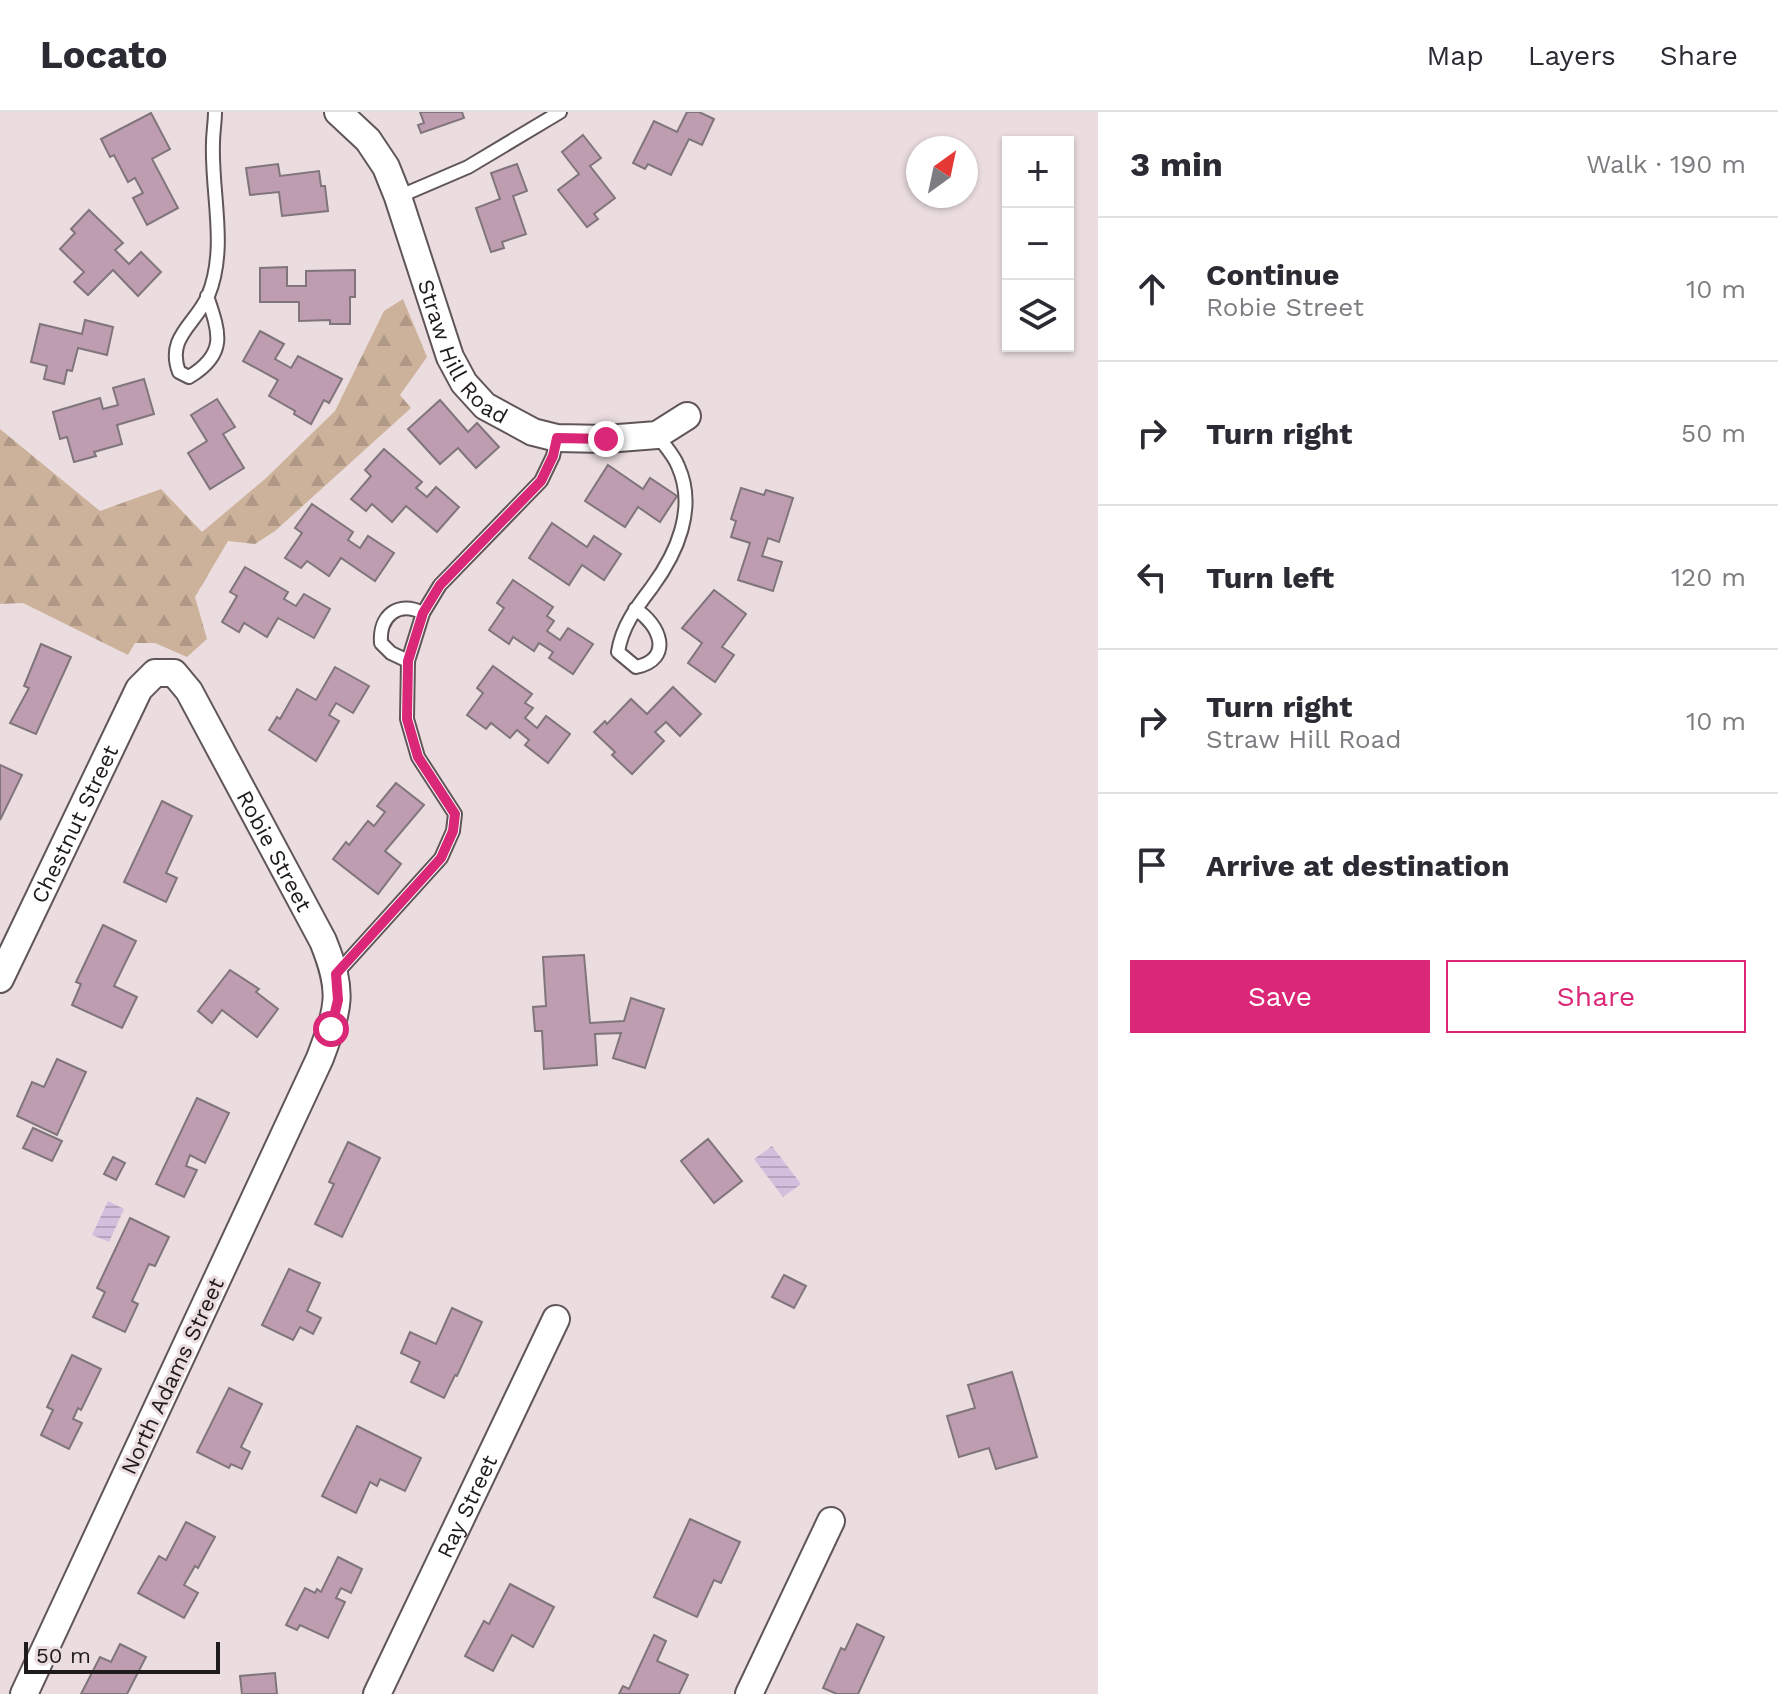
<!DOCTYPE html>
<meta charset="utf-8">
<style>
:root{--surface:#fff;--page:#f7f7f7;--text:#2b2b33;--muted:#7c7c81;--line:#e1e1e2;--accent:#db2777}
body{margin:0;font-family:"Work Sans",sans-serif;background:var(--page);color:var(--text)}
.controls{position:absolute;right:24px;top:24px;display:grid;overflow:hidden;border-radius:0px;box-shadow:0 2px 6px #0004}
.controls button{width:72px;height:72px;display:grid;place-items:center;padding:0;border:0;border-bottom:2px solid var(--line);background:var(--surface);color:var(--text);font:40px sans-serif}
.compass{position:absolute;left:906px;top:24px;width:72px;height:72px;border-radius:50%;background:var(--surface);box-shadow:0 2px 6px #0004;rotate:33deg}
.scale{position:absolute;left:24px;bottom:20px;width:196px;box-sizing:border-box;padding-left:8px;border:4px solid #1f1a1b;border-top:0;font-size:22px;line-height:28px;white-space:nowrap;color:#1f1a1b;-webkit-text-stroke:6px #ebdddf;paint-order:stroke}
.stop{position:absolute;width:24px;height:24px;margin:-18px;border:6px solid #db2777;border-radius:50%;background:#fff}
.stop.end{background:#db2777;border-color:#fff;box-shadow:0 2px 8px #0008}
.list{margin:0;padding:0;list-style:none}
h2{display:flex;justify-content:space-between;align-items:center;height:104px;margin:0;padding:0 32px;font-size:34px}
h2 small{font-size:26px;font-weight:400;color:var(--muted)}
.list li{display:grid;grid-template-columns:52px 1fr auto;gap:24px;align-items:center;box-sizing:border-box;height:144px;padding:0 32px;border-top:2px solid var(--line)}
.list b{display:block;font-size:30px;white-space:nowrap}
.list p{margin:0;font-size:26px;white-space:nowrap;color:var(--muted)}
.list em{font-size:26px;font-style:normal;color:var(--muted)}
.actions{display:flex;gap:16px;padding:24px 32px}
.actions a{flex:1;padding:18px 0;border:2px solid var(--accent);border-radius:0px;text-align:center;font-size:28px;color:var(--accent)}
.actions .main{background:var(--accent);color:#fff}
.icon{flex:none;width:44px;height:44px;fill:none;stroke:currentColor;stroke-width:2;stroke-linecap:round;stroke-linejoin:round}
.map{position:relative;flex:none;width:1098px;height:1582px;overflow:hidden}
header{display:flex;align-items:center;gap:48px;box-sizing:border-box;height:112px;padding:0 40px;background:var(--surface);border-bottom:2px solid var(--line)}
header strong{font-size:38px}
nav{display:flex;gap:44px;margin-inline-start:auto;font-size:28px}
main{display:flex}
aside{flex:1;background:var(--surface)}
.map>svg:first-child{display:block}
.forest{fill:url(#forest-firs)}
.water{fill:url(#water-rules)}
.building{fill:#bf9db1;stroke:#7f757b;stroke-width:2}
.lines{fill:none;stroke-linecap:round;stroke-linejoin:round}
.lane-casing{stroke:#615657;stroke-width:16}
.street-casing{stroke:#615657;stroke-width:30}
.lane{stroke:#fff;stroke-width:12}
.street{stroke:#fff;stroke-width:26}
.route{stroke:#db2777;stroke-width:10}
.labels{text-anchor:middle;stroke-width:6;stroke-linejoin:round;paint-order:stroke}
.street-label{font-size:22px;fill:#1f1a1b;stroke:#ebdddf}
</style>
<header>
<strong>Locato</strong>
<nav><a>Map</a><a>Layers</a><a>Share</a></nav>
</header>
<main>
<div class="map">
<svg width="1098" height="1582" viewBox="0 0 1098 1582">
<defs>
<pattern id="forest-firs" width="22" height="20" patternUnits="userSpaceOnUse" patternTransform="scale(2)"><rect width="22" height="20" fill="#ccb29b"/><path d="M5 1l3.5 6h-7zM16 11l3.5 6h-7z" fill="#af9885"/></pattern>
<pattern id="water-rules" width="6" height="5" patternUnits="userSpaceOnUse" patternTransform="scale(2)"><rect width="6" height="5" fill="#d4bedd"/><path d="M0 2.5h6" fill="none" stroke="#b6a3bd"/></pattern>
</defs>
<rect width="100%" height="100%" fill="#ebdddf"/>
<!-- forest -->
<path class="forest" d="M 403,187 L 427,245 L 400,283 L 411,296 L 275,419 L 255,432 L 228,429 L 195,485 L 207,527 L 187,545 L 155,531 L 135,531 L 128,543 L 23,491 L 0,492 L 0,317 L 100,399 L 161,377 L 202,420 L 265,367 L 335,299 L 384,199 Z"/>
<!-- water -->
<g class="water">
<path d="M 772,1034 L 801,1072 L 783,1085 L 754,1047 Z"/>
<path d="M 108,1089 L 124,1097 L 109,1130 L 92,1123 Z"/>
</g>
<!-- building -->
<g class="building">
<path d="M 420,0 L 462,0 L 464,6 L 421,21 L 418,13 L 424,11 Z"/>
<path d="M 687,0 L 699,0 L 714,7 L 702,33 L 689,27 L 671,63 L 648,52 L 645,57 L 633,51 L 654,9 L 677,20 Z"/>
<path d="M 151,1 L 170,37 L 152,47 L 178,96 L 147,113 L 133,86 L 143,81 L 135,66 L 128,70 L 114,43 L 110,45 L 101,27 Z"/>
<path d="M 583,23 L 601,46 L 590,54 L 615,86 L 594,102 L 598,107 L 587,115 L 558,78 L 579,62 L 562,40 Z"/>
<path d="M 278,52 L 280,64 L 319,59 L 321,74 L 325,74 L 328,99 L 282,104 L 279,80 L 250,83 L 246,56 Z"/>
<path d="M 517,52 L 527,79 L 513,84 L 526,122 L 502,130 L 504,136 L 491,140 L 476,96 L 500,87 L 491,61 Z"/>
<path d="M 89,98 L 123,131 L 115,138 L 129,152 L 141,140 L 161,160 L 138,184 L 113,158 L 88,183 L 74,170 L 84,160 L 60,137 L 75,121 L 71,117 Z"/>
<path d="M 287,155 L 287,174 L 306,174 L 306,159 L 355,158 L 355,185 L 350,185 L 350,212 L 330,212 L 330,208 L 299,209 L 299,190 L 260,190 L 260,156 Z"/>
<path d="M 85,208 L 113,215 L 107,243 L 78,236 L 72,259 L 67,258 L 64,272 L 44,267 L 47,254 L 31,250 L 40,212 L 82,222 Z"/>
<path d="M 260,219 L 284,232 L 275,247 L 291,256 L 298,244 L 342,267 L 329,291 L 324,288 L 311,312 L 294,302 L 295,299 L 269,284 L 278,268 L 243,249 Z"/>
<path d="M 144,267 L 154,302 L 117,313 L 122,332 L 94,340 L 96,344 L 74,350 L 67,325 L 60,327 L 53,300 L 100,286 L 103,297 L 118,293 L 113,276 Z"/>
<path d="M 217,287 L 235,315 L 223,322 L 244,356 L 210,377 L 188,341 L 207,329 L 191,303 Z"/>
<path d="M 440,288 L 468,320 L 477,311 L 499,335 L 476,356 L 458,336 L 440,352 L 408,317 Z"/>
<path d="M 384,337 L 422,370 L 416,376 L 427,385 L 436,375 L 459,395 L 437,420 L 406,394 L 392,410 L 372,392 L 366,399 L 351,387 L 371,364 L 365,358 Z"/>
<path d="M 608,353 L 643,377 L 650,366 L 677,384 L 660,410 L 638,395 L 625,415 L 585,389 Z"/>
<path d="M 741,376 L 764,383 L 766,378 L 793,386 L 779,430 L 768,426 L 762,444 L 782,450 L 773,479 L 738,468 L 750,431 L 731,425 L 736,409 L 731,407 Z"/>
<path d="M 312,392 L 353,420 L 348,428 L 360,436 L 368,424 L 394,441 L 375,469 L 341,446 L 329,464 L 307,449 L 301,456 L 285,446 L 302,421 L 295,416 Z"/>
<path d="M 552,411 L 587,435 L 594,424 L 621,442 L 604,468 L 582,453 L 569,473 L 529,446 Z"/>
<path d="M 245,455 L 288,480 L 284,487 L 296,494 L 304,482 L 330,497 L 314,526 L 278,506 L 267,525 L 244,511 L 239,520 L 222,510 L 237,484 L 230,480 Z"/>
<path d="M 513,468 L 553,495 L 547,504 L 554,509 L 547,519 L 560,528 L 568,516 L 593,532 L 573,562 L 549,546 L 553,540 L 539,531 L 534,539 L 513,525 L 509,532 L 489,518 L 504,496 L 497,491 Z"/>
<path d="M 714,478 L 746,502 L 722,535 L 734,543 L 715,570 L 688,551 L 702,531 L 682,516 Z"/>
<path d="M 41,532 L 71,545 L 36,622 L 10,611 L 29,576 L 24,574 Z"/>
<path d="M 493,554 L 532,582 L 525,591 L 533,596 L 525,606 L 537,616 L 546,604 L 570,622 L 548,651 L 525,633 L 529,628 L 517,618 L 510,626 L 491,611 L 486,617 L 467,603 L 483,581 L 477,576 Z"/>
<path d="M 335,555 L 369,574 L 353,601 L 336,591 L 329,603 L 339,609 L 316,649 L 269,618 L 277,605 L 280,607 L 297,577 L 316,588 Z"/>
<path d="M 673,575 L 701,602 L 680,624 L 666,610 L 655,620 L 664,629 L 632,662 L 612,643 L 615,640 L 594,620 L 605,609 L 607,612 L 631,587 L 647,602 Z"/>
<path d="M 0,653 L 22,663 L 0,708 Z"/>
<path d="M 396,671 L 424,693 L 385,739 L 401,752 L 378,782 L 333,747 L 346,730 L 349,733 L 368,709 L 374,714 L 385,700 L 377,694 Z"/>
<path d="M 162,689 L 192,704 L 166,761 L 177,766 L 166,790 L 124,770 Z"/>
<path d="M 103,813 L 136,829 L 114,874 L 137,885 L 122,916 L 72,893 L 81,872 L 76,870 Z"/>
<path d="M 584,843 L 590,911 L 624,909 L 631,886 L 664,897 L 645,956 L 613,946 L 621,921 L 595,922 L 597,953 L 544,957 L 542,919 L 535,919 L 533,895 L 546,894 L 543,845 Z"/>
<path d="M 230,858 L 259,877 L 256,880 L 278,897 L 257,925 L 222,898 L 212,911 L 198,899 Z"/>
<path d="M 57,947 L 86,960 L 57,1023 L 17,1004 L 32,970 L 44,975 Z"/>
<path d="M 197,986 L 229,1001 L 205,1051 L 190,1043 L 186,1054 L 197,1058 L 184,1085 L 156,1072 Z"/>
<path d="M 33,1016 L 62,1029 L 52,1049 L 23,1036 Z"/>
<path d="M 708,1027 L 742,1069 L 714,1091 L 681,1049 Z"/>
<path d="M 348,1030 L 380,1046 L 342,1125 L 315,1112 L 334,1072 L 329,1070 Z"/>
<path d="M 113,1045 L 125,1051 L 116,1068 L 104,1062 Z"/>
<path d="M 130,1106 L 169,1125 L 155,1154 L 149,1152 L 132,1189 L 138,1192 L 125,1220 L 93,1205 L 105,1180 L 97,1176 Z"/>
<path d="M 289,1157 L 320,1171 L 307,1199 L 321,1206 L 313,1222 L 300,1215 L 293,1228 L 262,1213 Z"/>
<path d="M 784,1163 L 806,1174 L 794,1196 L 772,1185 Z"/>
<path d="M 452,1196 L 482,1210 L 457,1264 L 455,1263 L 444,1286 L 411,1270 L 420,1250 L 401,1241 L 410,1220 L 436,1232 Z"/>
<path d="M 72,1243 L 101,1257 L 81,1298 L 78,1296 L 73,1307 L 82,1311 L 69,1337 L 41,1323 L 53,1298 L 47,1295 Z"/>
<path d="M 1012,1260 L 1037,1345 L 996,1357 L 989,1336 L 959,1345 L 947,1304 L 975,1296 L 968,1273 Z"/>
<path d="M 229,1276 L 262,1292 L 241,1335 L 250,1340 L 242,1357 L 231,1352 L 229,1356 L 197,1340 Z"/>
<path d="M 357,1314 L 421,1346 L 405,1379 L 380,1367 L 377,1374 L 370,1370 L 356,1401 L 322,1384 Z"/>
<path d="M 690,1407 L 740,1430 L 721,1471 L 714,1468 L 697,1505 L 654,1485 Z"/>
<path d="M 186,1410 L 215,1425 L 198,1456 L 195,1454 L 184,1473 L 198,1481 L 184,1506 L 138,1481 L 159,1444 L 166,1448 Z"/>
<path d="M 338,1445 L 362,1457 L 351,1481 L 341,1476 L 336,1486 L 345,1490 L 328,1526 L 300,1513 L 297,1518 L 286,1513 L 305,1476 L 315,1481 L 317,1477 L 321,1480 Z"/>
<path d="M 510,1472 L 554,1495 L 533,1535 L 512,1523 L 493,1559 L 465,1544 L 484,1509 L 489,1512 Z"/>
<path d="M 857,1512 L 884,1525 L 858,1582 L 837,1582 L 823,1576 L 841,1536 L 845,1538 Z"/>
<path d="M 654,1523 L 666,1529 L 657,1549 L 688,1563 L 679,1582 L 619,1582 L 623,1574 L 629,1577 Z"/>
<path d="M 120,1532 L 146,1545 L 127,1582 L 81,1582 L 100,1545 L 111,1550 Z"/>
<path d="M 275,1561 L 277,1582 L 242,1582 L 240,1564 Z"/>
</g>
<g class="lines">
<!-- lane casing -->
<g class="lane-casing">
<g id="lane">
<path d="M 398,85 L 468,55 L 560,0"/>
<path d="M 207,184 C 220,222 227,242 189,265 L 179,260 C 166,225 195,213 208,184 C 228,136 211,81 213,31 C 213,21 215,10 215,0"/>
<path d="M 635,497 C 660,512 674,547 636,555 L 618,540 C 622,514 636,496 652,475 C 677,441 697,396 678,354 C 674,343 664,333 657,323"/>
<path d="M 408,549 L 391,541 L 381,531 C 379,504 398,488 423,501"/>
<path d="M 336,862 L 441,746 L 453,719 L 455,702 L 418,645 L 407,607 L 408,549 L 423,501 L 440,473 L 541,369 L 553,344 L 557,326"/>
</g>
</g>
<!-- street casing -->
<g class="street-casing">
<g id="street">
<path id="s1" d="M 338,0 L 368,28 L 386,55 L 398,85 L 450,245 L 464,271 L 485,294 L 533,320 L 557,326 L 606,327 L 657,323 L 687,304"/>
<path id="s2" d="M 0,867 L 139,577 L 155,561 L 174,561 L 189,579 L 323,829 C 344,881 339,895 320,946 L 24,1582"/>
<path id="s3" d="M 377,1582 L 556,1207"/>
<path d="M 749,1582 L 831,1409"/>
</g>
</g>
<!-- lane -->
<use href="#lane" class="lane"/>
<!-- street -->
<use href="#street" class="street"/>
</g>
<g class="lines">
<!-- route -->
<path class="route" d="M 331,917 L 338,888 L 336,862 L 441,746 L 453,719 L 455,702 L 418,645 L 407,607 L 408,549 L 423,501 L 440,473 L 541,369 L 553,344 L 557,326 L 606,327"/>
</g>
<g class="labels">
<!-- street labels -->
<g class="street-label">
<text dy="8" stroke="none"><textPath href="#s1" startOffset="276">Straw Hill Road</textPath></text>
<text dy="8" stroke="none"><textPath href="#s2" startOffset="172">Chestnut Street</textPath></text>
<text dy="8" stroke="none"><textPath href="#s2" startOffset="568">Robie Street</textPath></text>
<text transform="translate(172 1264) rotate(-65)" y="8">North Adams Street</text>
<text dy="8" stroke="none"><textPath href="#s3" startOffset="208">Ray Street</textPath></text>
</g>
</g>
</svg>
<div class="controls">
<button>+</button>
<button>−</button>
<button><svg class="icon" aria-label="layers" viewBox="0 0 24 24"><path d="M12 4l9 5-9 5-9-5zM3 14l9 5 9-5"/></svg></button>
</div>
<svg class="compass" viewBox="-18 -18 36 36"><path d="M0-13l5 13h-10z" fill="#e53935"/><path d="M0 13l5-13h-10z" fill="#7c7c81"/></svg>
<div class="scale">50 m</div>
<div class="stop" style="left:331px;top:917px"></div>
<div class="stop end" style="left:606px;top:327px"></div>
</div>
<aside>
<h2>3 min<small>Walk · 190 m</small></h2>
<ul class="list">
<li><svg class="icon" aria-label="ahead" viewBox="0 0 24 24"><path d="M12 20V5M6 11l6-6 6 6"/></svg><div><b>Continue</b><p>Robie Street</p></div><em>10 m</em></li>
<li><svg class="icon" aria-label="right" viewBox="0 0 24 24"><path d="M7 20v-9h11M14 6l5 5-5 5"/></svg><div><b>Turn right</b></div><em>50 m</em></li>
<li><svg class="icon" aria-label="left" viewBox="0 0 24 24"><path d="M17 20v-9H6M10 6l-5 5 5 5"/></svg><div><b>Turn left</b></div><em>120 m</em></li>
<li><svg class="icon" aria-label="right" viewBox="0 0 24 24"><path d="M7 20v-9h11M14 6l5 5-5 5"/></svg><div><b>Turn right</b><p>Straw Hill Road</p></div><em>10 m</em></li>
<li><svg class="icon" aria-label="arrive" viewBox="0 0 24 24"><path d="M6 21V4h12l-3 4 3 4H6"/></svg><div><b>Arrive at destination</b></div></li>
</ul>
<div class="actions"><a class="main">Save</a><a>Share</a></div>
</aside>
</main>
